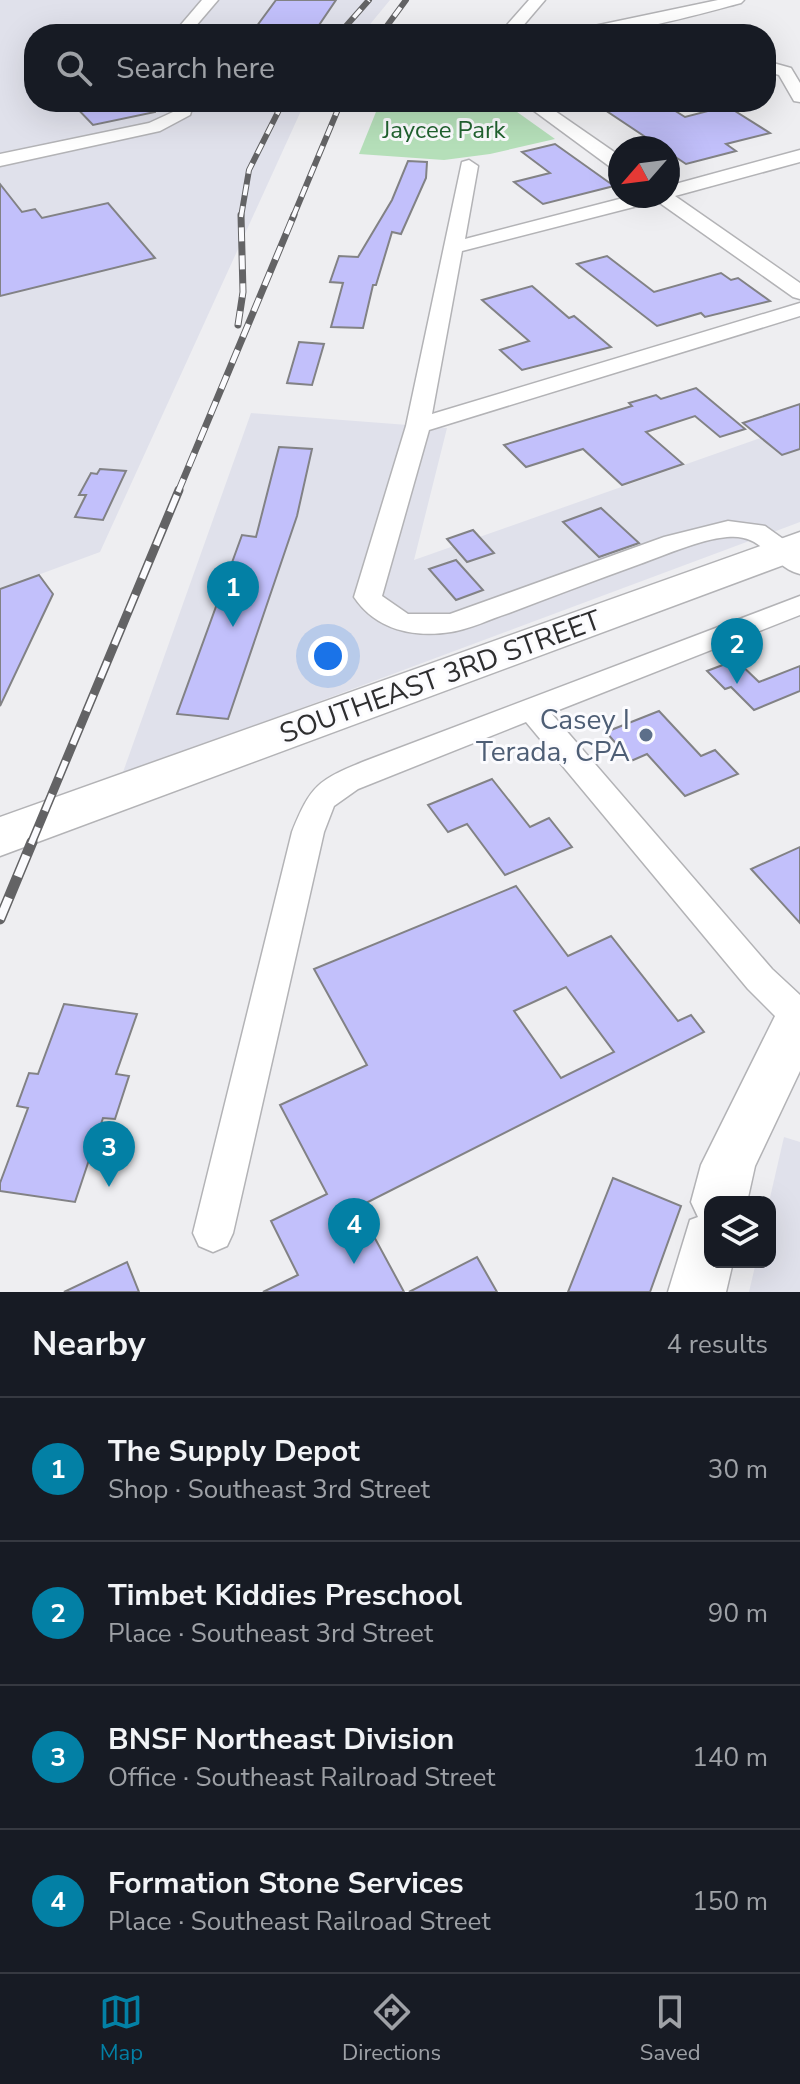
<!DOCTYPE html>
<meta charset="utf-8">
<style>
:root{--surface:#171b24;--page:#20242c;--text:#f1f3f6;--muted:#9ea1a6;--line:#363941;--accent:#0380a5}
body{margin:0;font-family:"Nunito Sans",sans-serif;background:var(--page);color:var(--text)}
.controls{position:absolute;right:24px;bottom:24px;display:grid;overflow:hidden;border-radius:16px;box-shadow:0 8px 32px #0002}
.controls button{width:72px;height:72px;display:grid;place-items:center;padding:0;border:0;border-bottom:2px solid var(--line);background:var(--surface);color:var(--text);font:40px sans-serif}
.compass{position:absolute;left:608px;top:136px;width:72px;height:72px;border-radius:50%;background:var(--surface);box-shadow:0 8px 32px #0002;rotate:242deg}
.you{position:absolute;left:328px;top:656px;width:28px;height:28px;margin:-20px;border:6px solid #fff;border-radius:50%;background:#1a73e8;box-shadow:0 0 0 12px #1a73e833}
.badge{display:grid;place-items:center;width:52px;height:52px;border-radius:50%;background:var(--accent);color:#fff;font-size:26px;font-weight:700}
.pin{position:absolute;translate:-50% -66px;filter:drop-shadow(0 2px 4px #0008)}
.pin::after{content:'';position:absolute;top:42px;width:28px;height:24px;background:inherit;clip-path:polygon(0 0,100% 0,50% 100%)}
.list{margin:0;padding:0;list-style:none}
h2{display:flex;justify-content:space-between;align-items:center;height:104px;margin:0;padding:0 32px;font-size:34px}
h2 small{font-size:26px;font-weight:400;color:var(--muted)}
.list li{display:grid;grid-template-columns:52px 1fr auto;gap:24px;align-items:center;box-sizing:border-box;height:144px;padding:0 32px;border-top:2px solid var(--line)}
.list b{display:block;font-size:30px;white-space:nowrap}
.list p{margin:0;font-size:26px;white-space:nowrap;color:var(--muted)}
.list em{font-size:26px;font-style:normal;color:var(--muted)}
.icon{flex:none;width:44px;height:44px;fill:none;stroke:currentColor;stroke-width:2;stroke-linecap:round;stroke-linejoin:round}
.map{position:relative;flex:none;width:800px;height:1292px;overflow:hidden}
.search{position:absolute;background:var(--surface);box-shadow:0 8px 32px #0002;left:24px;right:24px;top:24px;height:88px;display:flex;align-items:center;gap:20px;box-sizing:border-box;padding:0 28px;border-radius:32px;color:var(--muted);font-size:30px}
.sheet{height:680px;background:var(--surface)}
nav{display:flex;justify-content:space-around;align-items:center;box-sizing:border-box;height:112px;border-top:2px solid var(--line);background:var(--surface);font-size:22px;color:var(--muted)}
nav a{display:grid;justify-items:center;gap:4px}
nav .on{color:var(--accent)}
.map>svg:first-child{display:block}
.built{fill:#e0e1eb}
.green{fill:#b5dfb9}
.building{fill:#c2c0fb;stroke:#828285;stroke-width:2;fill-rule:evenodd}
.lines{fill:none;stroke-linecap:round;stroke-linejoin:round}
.street-casing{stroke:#b3b3b6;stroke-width:3}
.secondary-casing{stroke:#b3b3b6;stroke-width:3}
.primary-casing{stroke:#b3b3b6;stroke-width:3}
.street{fill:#fff;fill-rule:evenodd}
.secondary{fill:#fff;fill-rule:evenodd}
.primary{fill:#fff;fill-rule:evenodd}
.rail-far3-casing{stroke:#636365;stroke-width:6}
.rail-far2-casing{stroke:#636365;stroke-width:7}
.rail-far1-casing{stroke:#636365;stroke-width:9}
.rail-casing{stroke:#636365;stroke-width:11}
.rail-far3{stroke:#fbfbfe;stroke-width:4;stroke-dasharray:11;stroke-linecap:butt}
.rail-far2{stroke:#fbfbfe;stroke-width:5;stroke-dasharray:14;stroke-linecap:butt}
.rail-far1{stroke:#fbfbfe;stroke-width:6;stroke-dasharray:18;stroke-linecap:butt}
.rail{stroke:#fbfbfe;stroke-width:8;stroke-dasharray:23;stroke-linecap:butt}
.service-dot{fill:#5c6f8a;stroke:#fbfbfe;stroke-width:3}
.labels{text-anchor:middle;stroke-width:6;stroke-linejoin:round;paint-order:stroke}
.far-park-label{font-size:24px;fill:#216330;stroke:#fbfbfe}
.street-label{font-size:28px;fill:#2e2e2f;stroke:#fbfbfe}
.service-label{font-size:28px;fill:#4e5e75;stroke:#fbfbfe;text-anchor:end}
</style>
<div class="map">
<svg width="800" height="1292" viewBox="0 0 800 1292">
<rect width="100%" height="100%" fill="#eeeef1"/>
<!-- built -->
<g class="built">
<path d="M 0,0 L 390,0 L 362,34 L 34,34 L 34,102 L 305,102 L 100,552 L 0,589 Z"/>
<path d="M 251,413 L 447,428 L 414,560 L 800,424 L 800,522 L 122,775 Z"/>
<path d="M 784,1137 L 800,1142 L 800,1292 L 749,1292 L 756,1262 L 770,1262 L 769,1202 Z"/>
</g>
<!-- green -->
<path class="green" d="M 380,102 L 503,102 L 555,139 L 490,154 L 444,160 L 359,154 Z"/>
<!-- building -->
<g class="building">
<path d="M 276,0 L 336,0 L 313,34 L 251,34 Z"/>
<path d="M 71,102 L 154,102 L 155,112 L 93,125 Z"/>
<path d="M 593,102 L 661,102 L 685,117 L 727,106 L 770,133 L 726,144 L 736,151 L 686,164 L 668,152 L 668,148 L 662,148 Z"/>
<path d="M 555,144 L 614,186 L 543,204 L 514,182 L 550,173 L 522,152 Z"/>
<path d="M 408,161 L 427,162 L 426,178 L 401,234 L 392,232 L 376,285 L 373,285 L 363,328 L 331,327 L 343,283 L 330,282 L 339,256 L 358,257 L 392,200 Z"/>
<path d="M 0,184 L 22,212 L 35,209 L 42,218 L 108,203 L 155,258 L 0,296 Z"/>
<path d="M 607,256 L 654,292 L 721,273 L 731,280 L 738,278 L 770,301 L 705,317 L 701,313 L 657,326 L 577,264 Z"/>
<path d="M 532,286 L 569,318 L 574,316 L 611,347 L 522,370 L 500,350 L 529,341 L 482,300 Z"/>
<path d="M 299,342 L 324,344 L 312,385 L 287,383 Z"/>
<path d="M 696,388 L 745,429 L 720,437 L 695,416 L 646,432 L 683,464 L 622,485 L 583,449 L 526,467 L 504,445 L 632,406 L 629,403 L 656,395 L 661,399 Z"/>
<path d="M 800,404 L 800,449 L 782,455 L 743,423 Z"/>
<path d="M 279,447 L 312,449 L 297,516 L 228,719 L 177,714 L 242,535 L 256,537 Z"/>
<path d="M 100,469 L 126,471 L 103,520 L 75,517 L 86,495 L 79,495 L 91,473 L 97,474 Z"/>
<path d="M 601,508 L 639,543 L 599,557 L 563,522 Z"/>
<path d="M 473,530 L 494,553 L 467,562 L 447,539 Z"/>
<path d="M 456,560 L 483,590 L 456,600 L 429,569 Z"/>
<path d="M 39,575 L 53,594 L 0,706 L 0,589 Z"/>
<path d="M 736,660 L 759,682 L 800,666 L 800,691 L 754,710 L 731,687 L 725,689 L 707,671 Z"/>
<path d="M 659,711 L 701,756 L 715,750 L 738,774 L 685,796 L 647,754 L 631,761 L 606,732 Z"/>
<path d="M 492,779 L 530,827 L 549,818 L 572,847 L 505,875 L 467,824 L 448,832 L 428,805 Z"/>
<path d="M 800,847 L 800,923 L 751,869 Z"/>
<path d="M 516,886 L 568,956 L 611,936 L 678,1021 L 691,1015 L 704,1032 L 358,1207 L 404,1292 L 263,1292 L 298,1275 L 271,1221 L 327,1194 L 280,1105 L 367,1065 L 314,969 ZM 566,987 L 614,1052 L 561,1078 L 514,1011 Z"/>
<path d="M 64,1004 L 137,1014 L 116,1074 L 129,1076 L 115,1119 L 103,1118 L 75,1202 L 0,1191 L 0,1183 L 28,1108 L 17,1106 L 29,1073 L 38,1074 Z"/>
<path d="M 613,1178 L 681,1206 L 650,1292 L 568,1292 Z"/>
<path d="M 477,1257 L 497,1292 L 409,1292 Z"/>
<path d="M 127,1262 L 139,1292 L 64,1292 Z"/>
</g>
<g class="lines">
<!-- street casing -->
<g class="street-casing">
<g id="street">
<path d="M 202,0 L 218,0 L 189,34 L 173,34 Z"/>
<path d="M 529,0 L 545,0 L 516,34 L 499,34 Z"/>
<path d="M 718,0 L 744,0 L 741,3 C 685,18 630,34 572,34 L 580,29 Z"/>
<path d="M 766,61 L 791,68 L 800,83 L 800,102 L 794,101 L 779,75 L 766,71 Z"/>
<path d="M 176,102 L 194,102 L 190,115 L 160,131 L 0,166 L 0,154 L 149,123 L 173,112 Z"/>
<path d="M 522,102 L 542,102 L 620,156 L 620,171 L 613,169 Z"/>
<path d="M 800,150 L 800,162 L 675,196 L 800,283 L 800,299 L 793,297 L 657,201 L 462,251 L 432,414 L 800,303 L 800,316 L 429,430 L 382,596 L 408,614 L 450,614 L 664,537 L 728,521 L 765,526 L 800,551 L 800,574 C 771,567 765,533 727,537 C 698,540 668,554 640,564 C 596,580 553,596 509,613 C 490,619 471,629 451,632 C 414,638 376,630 354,597 L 406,426 L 462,162 L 469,160 L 478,166 L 465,239 L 631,196 L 668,196 L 668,186 Z"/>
<path d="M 800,596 L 800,615 L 551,713 L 772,969 L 800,995 L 800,1032 L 787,1028 L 748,989 L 526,722 L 358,789 L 334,806 L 324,832 L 233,1233 L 227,1246 L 213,1252 L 199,1246 L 193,1233 L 292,832 C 311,785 318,780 365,761 Z"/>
</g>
</g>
<!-- secondary casing -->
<g class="secondary-casing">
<path id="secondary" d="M 800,996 L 800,1071 L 755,1166 L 747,1202 L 710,1202 L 710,1262 L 733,1262 L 726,1292 L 668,1292 L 690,1220 L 698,1217 L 691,1202 L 701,1165 L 782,1002 Z"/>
</g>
<!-- primary casing -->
<g class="primary-casing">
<path id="primary" d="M 800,532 L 800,559 L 0,856 L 0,817 Z"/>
</g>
<!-- street -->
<use href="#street" class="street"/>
<!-- secondary -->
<use href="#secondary" class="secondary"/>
<!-- primary -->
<use href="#primary" class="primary"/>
<!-- rail-far3 casing -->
<g class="rail-far3-casing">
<g id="rail-far3">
<path d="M 339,34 L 369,0"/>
<path d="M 381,34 L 406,0"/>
<path d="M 241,217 L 249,170 L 283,102"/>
<path d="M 293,217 L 341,102"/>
</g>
</g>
<!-- rail-far2 casing -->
<g class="rail-far2-casing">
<g id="rail-far2">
<path d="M 238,325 L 243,292 L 241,215"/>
<path d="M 178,492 L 294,215"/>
</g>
</g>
<!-- rail-far1 casing -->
<g class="rail-far1-casing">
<path id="rail-far1" d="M 31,844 L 179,490"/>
</g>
<!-- rail casing -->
<g class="rail-casing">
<path id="rail" d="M 0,919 L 32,842"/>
</g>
<!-- rail-far3 -->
<use href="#rail-far3" class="rail-far3"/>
<!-- rail-far2 -->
<use href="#rail-far2" class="rail-far2"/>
<!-- rail-far1 -->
<use href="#rail-far1" class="rail-far1"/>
<!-- rail -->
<use href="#rail" class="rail"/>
</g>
<!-- markers -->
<circle class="service-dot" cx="646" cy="735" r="8"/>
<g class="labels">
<!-- far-park labels -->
<g class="far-park-label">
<text x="444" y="138">Jaycee Park</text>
</g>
<!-- street labels -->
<g class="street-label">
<text transform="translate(440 676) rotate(-20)" y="10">SOUTHEAST 3RD STREET</text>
</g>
<!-- service labels -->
<g class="service-label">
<text x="630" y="729">Casey I<tspan x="630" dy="32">Terada, CPA</tspan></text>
</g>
</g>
</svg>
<div class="controls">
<button><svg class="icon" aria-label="layers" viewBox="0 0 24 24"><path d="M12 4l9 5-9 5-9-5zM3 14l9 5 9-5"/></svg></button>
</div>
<svg class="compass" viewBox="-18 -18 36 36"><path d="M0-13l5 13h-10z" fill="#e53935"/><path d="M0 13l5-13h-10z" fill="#9ea1a6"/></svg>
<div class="you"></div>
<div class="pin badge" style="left:233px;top:627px">1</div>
<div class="pin badge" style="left:737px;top:684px">2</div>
<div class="pin badge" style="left:109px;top:1187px">3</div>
<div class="pin badge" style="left:354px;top:1264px">4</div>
<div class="search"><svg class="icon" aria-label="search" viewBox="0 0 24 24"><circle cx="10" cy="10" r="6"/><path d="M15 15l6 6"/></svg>Search here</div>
</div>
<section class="sheet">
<h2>Nearby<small>4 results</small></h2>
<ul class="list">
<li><span class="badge">1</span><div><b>The Supply Depot</b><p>Shop · Southeast 3rd Street</p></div><em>30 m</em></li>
<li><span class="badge">2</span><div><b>Timbet Kiddies Preschool</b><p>Place · Southeast 3rd Street</p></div><em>90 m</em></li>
<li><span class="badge">3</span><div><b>BNSF Northeast Division</b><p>Office · Southeast Railroad Street</p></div><em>140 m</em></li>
<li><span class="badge">4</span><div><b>Formation Stone Services</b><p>Place · Southeast Railroad Street</p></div><em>150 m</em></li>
</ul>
</section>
<nav>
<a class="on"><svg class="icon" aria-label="map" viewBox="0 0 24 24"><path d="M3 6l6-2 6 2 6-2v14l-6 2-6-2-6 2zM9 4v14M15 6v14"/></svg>Map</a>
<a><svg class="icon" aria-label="directions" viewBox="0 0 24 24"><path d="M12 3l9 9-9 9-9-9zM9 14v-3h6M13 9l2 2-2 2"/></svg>Directions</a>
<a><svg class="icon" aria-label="saved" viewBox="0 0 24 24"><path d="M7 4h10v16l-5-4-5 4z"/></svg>Saved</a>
</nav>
